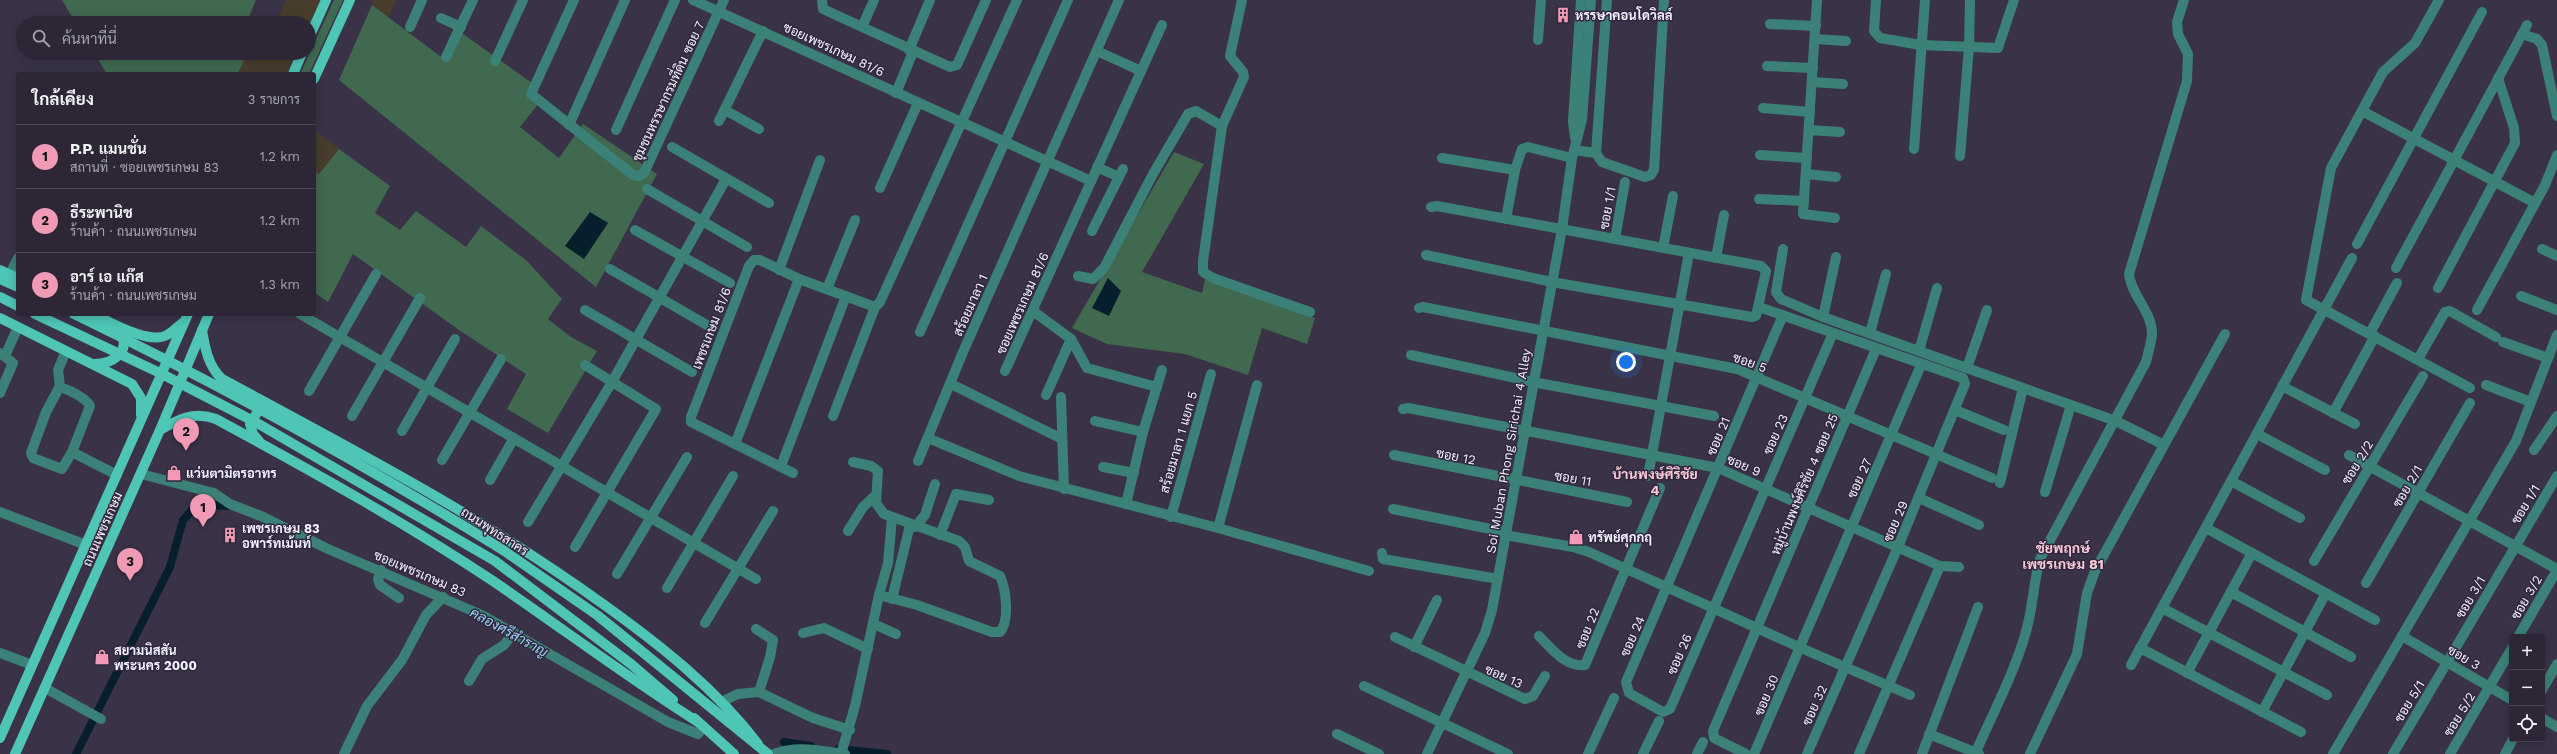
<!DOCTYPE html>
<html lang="th">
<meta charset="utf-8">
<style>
:root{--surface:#2c2636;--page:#342e3e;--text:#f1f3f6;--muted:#a6a5ad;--line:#484351;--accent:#f09ab5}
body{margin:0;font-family:"Work Sans",Sarabun,sans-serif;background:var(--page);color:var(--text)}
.controls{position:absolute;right:12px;bottom:12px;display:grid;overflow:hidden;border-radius:4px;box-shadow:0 2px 10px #0003}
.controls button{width:36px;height:36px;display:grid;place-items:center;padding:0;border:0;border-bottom:1px solid var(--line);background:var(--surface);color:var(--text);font:20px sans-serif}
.you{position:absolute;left:1626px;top:362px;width:14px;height:14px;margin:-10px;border:3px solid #fff;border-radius:50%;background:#1a73e8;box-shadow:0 0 0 6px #1a73e833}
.badge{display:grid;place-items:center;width:26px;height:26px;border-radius:50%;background:var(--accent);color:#111;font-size:13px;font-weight:700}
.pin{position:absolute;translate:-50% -33px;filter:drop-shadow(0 1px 2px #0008)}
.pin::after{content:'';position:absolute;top:21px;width:14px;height:12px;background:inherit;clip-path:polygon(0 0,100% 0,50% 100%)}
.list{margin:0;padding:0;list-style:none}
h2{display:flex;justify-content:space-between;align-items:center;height:52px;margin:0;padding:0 16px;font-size:17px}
h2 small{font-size:13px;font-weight:400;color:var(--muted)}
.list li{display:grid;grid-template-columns:26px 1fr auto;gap:12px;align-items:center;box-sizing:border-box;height:64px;padding:0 16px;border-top:1px solid var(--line)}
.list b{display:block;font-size:15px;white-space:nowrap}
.list p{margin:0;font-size:13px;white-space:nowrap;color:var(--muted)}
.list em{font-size:13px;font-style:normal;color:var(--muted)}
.icon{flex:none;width:22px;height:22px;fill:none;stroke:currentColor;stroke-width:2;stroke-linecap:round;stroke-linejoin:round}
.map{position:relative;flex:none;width:2557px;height:754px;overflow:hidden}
.search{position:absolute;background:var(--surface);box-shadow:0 2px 10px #0003;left:16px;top:16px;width:300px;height:44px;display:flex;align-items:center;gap:10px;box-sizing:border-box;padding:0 14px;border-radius:22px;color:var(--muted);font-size:15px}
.panel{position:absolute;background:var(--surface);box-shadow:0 2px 10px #0003;left:16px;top:72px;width:300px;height:244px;border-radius:4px}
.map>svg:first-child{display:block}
.commercial{fill:#483d2d}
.green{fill:#406950}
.water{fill:#071f2d}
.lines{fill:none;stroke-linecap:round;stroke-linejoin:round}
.canal{stroke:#071f2d;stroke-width:8}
.minor{stroke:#3c8177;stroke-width:10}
.major{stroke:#4ec5b5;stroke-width:10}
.major-bridge{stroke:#4ec5b5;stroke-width:10}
.labels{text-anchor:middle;stroke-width:3;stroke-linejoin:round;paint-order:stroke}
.poi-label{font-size:13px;font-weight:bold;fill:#f5f1ff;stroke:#30293d;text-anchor:start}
.street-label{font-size:13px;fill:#f5f1ff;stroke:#30293d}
.neighbourhood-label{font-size:14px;font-weight:bold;fill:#fbc9d8;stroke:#30293d}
.water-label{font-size:14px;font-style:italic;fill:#98d1f6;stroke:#30293d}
</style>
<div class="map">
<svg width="2557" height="754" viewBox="0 0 2557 754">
<rect width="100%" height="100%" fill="#3a3348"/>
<!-- commercial -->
<g class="commercial">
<path d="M 286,0 L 320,0 L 309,25 L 276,23 Z"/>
<path d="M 374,0 L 397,0 L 388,17 L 372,5 Z"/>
<path d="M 247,53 L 296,53 L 287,74 L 238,74 Z"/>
<path d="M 315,131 L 339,149 L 319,175 L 314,172 Z"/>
</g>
<!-- green -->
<g class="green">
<path d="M 62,0 L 256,0 L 249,17 L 261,23 L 76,23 Z"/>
<path d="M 334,0 L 343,0 L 309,74 L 300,74 Z"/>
<path d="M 372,5 L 444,59 L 456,29 L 532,83 L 536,94 L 543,98 L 520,127 L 559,158 L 583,124 L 657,174 L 596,287 L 339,80 Z"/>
<path d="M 94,53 L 247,53 L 238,74 L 107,74 Z"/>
<path d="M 339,149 L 390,186 L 375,213 L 400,230 L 416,211 L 466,247 L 481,226 L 527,261 L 562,299 L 548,319 L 571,337 L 597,351 L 548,433 L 507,409 L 526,374 L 459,330 L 353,254 L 328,302 L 314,292 L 314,172 L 319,174 Z"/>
<path d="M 1174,152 L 1204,164 L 1142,272 L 1202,293 L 1205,279 L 1315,318 L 1307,344 L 1262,328 L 1248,375 L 1185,354 L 1107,344 L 1072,328 Z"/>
</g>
<!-- water -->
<g class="water">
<path d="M 590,212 L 608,223 L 584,259 L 565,246 Z"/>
<path d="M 1108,278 L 1121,291 L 1109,316 L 1092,308 Z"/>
</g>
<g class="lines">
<!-- canal -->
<g class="canal">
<path d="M 784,742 L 811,746"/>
<path d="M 838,749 L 887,754"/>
<path d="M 76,754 L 170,567 L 183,520 L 193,509 L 201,505 L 232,506"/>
</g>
<!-- minor -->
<g class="minor">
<path d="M 574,0 L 531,94 L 633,175 L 639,176 L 644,173 L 724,0"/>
<path d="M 693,0 L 1091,181"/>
<path d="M 822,0 L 823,9 L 862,27"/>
<path d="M 874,0 L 862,27 L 950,67 L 957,65 L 986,0"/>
<path d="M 1242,0 L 1230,56 L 1243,72 L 1244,77 L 1222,126 L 1203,261 L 1203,272 L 1213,278 L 1310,312"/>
<path d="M 1607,0 L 1596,153 L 1602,162 L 1645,177 L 1651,175 L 1654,170 L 1664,0"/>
<path d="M 1817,0 L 1803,214 L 1835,218"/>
<path d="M 1876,0 L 1874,31 L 1880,38 L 1921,45 L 1998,48 L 2014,0"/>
<path d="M 2439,0 L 2415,43 L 2383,72 L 2331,168 L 2306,300 L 2470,388"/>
<path d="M 441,18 L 461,27"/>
<path d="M 1770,24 L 1816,26"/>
<path d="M 410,27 L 422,0"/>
<path d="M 2522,34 L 2537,39 L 2542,45 L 2557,116"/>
<path d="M 1815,39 L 1846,41"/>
<path d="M 1538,40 L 1541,0"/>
<path d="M 909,50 L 930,0"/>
<path d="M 1097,51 L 1141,71"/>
<path d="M 446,57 L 473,0"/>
<path d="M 495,61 L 523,0"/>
<path d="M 1767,66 L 1813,68"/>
<path d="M 1812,82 L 1843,84"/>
<path d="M 896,93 L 913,52"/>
<path d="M 1763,108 L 1810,112"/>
<path d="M 725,110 L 759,129"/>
<path d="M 2362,111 L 2535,203"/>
<path d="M 719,121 L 763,31"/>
<path d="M 569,125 L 625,0"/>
<path d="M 616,130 L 675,0"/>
<path d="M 1809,130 L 1840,132"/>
<path d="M 1575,138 L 1573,121 L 1581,0"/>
<path d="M 672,147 L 769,203"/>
<path d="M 1914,149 L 1925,0"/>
<path d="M 1574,150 L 1596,153"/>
<path d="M 1760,155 L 1807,158"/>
<path d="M 1960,156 L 1969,47 L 1970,0"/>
<path d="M 1442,158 L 1515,170"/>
<path d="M 1097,167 L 1119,177"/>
<path d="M 1806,174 L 1836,177"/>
<path d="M 880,188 L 918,103"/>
<path d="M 647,189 L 747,247"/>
<path d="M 1759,199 L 1804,201"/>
<path d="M 1506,219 L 1515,170 L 1522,149 L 1528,147 L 1572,158"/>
<path d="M 635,230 L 730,283"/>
<path d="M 1092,231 L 1123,169"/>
<path d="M 1615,239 L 1625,182"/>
<path d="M 2357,244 L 2482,12"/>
<path d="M 1663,248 L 1673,196"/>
<path d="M 1783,249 L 1776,292 L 1781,299 L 1823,317 L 2116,421 L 2164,445"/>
<path d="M 2542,249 L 2557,256"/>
<path d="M 1426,255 L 1552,282 L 1752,317 L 1756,316 L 1766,271 L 1761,266 L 1437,206 L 1431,207"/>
<path d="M 1716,258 L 1724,215"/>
<path d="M 2396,268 L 2527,25"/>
<path d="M 610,269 L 712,328"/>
<path d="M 779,270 L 820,160"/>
<path d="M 10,274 L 18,258"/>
<path d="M 1078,276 L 1093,279 L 1104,268 L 1153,174 L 1188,114 L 1196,111 L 1222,126"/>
<path d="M 2438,288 L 2515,143 L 2514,128 L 2498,78"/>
<path d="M 827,289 L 855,220"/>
<path d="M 2521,296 L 2557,310"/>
<path d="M 1759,307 L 1963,378 L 1965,384 L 1898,547 L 1807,754"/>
<path d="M 1419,308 L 1423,307 L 1737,369 L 1992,478"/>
<path d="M 585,310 L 692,372"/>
<path d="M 2477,310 L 2545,185 L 2557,155"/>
<path d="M 1033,311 L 1071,339 L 1087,368 L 1157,387"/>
<path d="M 300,314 L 756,579"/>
<path d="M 1783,315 L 1626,682 L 1629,693 L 1663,712 L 1670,709 L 1833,333"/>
<path d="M 1823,317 L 1836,257"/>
<path d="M 920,332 L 1068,0"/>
<path d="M 1870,333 L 1886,274"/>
<path d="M 2370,333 L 2397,283"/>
<path d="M 2503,342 L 2548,358"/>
<path d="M 1919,351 L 1937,288"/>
<path d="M 0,353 L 13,363 L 0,393"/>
<path d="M 1411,355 L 1533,382 L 1714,416"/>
<path d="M 5,356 L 18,327"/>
<path d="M 2418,359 L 2445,312 L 2450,311 L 2496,337"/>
<path d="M 1967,368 L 1987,310"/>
<path d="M 1005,371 L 1162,25"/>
<path d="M 951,384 L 1062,439"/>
<path d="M 2486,385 L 2531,402"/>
<path d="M 2282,386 L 2355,424"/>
<path d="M 60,387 L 58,370 L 66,351"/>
<path d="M 59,388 C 66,387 87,399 90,406 L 72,452 L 62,469 L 33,458 L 31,453 L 46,412 Z"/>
<path d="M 309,391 L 376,274"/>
<path d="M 1046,395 L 1071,339"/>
<path d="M 1061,397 L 1064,489"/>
<path d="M 1403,409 L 1408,408 L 1718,468 L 1940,566"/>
<path d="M 1955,410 L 2004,430"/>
<path d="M 2333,413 L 2375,336"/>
<path d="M 352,416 L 420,298"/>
<path d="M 833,416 L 875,307 L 880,302 L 1017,0"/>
<path d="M 1095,421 L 1143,432"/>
<path d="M 402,431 L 455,339"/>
<path d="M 2257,434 L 2325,470"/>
<path d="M 928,438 L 1019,476 L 1218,528 L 1369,571"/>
<path d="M 735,444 L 799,279"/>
<path d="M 2534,450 L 2557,416"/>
<path d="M 72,452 L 117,475"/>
<path d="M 1394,455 L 1627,502"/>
<path d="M 2349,455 L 2557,569"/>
<path d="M 442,460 L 501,359"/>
<path d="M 918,461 L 963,352 L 1119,0"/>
<path d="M 853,462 L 871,466 L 878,471 L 876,503 L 884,514 L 959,541 L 965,547 L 969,561 L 1000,576 C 1006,589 1010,621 1000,632 L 992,632 L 917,605 L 879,595"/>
<path d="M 781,466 L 846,296"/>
<path d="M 1103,467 L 1134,473"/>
<path d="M 793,473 L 691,422 L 691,417 L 749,266 L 754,260 L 760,260 L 799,279 L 875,307"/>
<path d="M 141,474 L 214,493 L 230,504 L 261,516 L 328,549 L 482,615 L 668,722 L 698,734 L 703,726"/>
<path d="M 1648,476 L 1689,253"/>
<path d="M 490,480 L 514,438"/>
<path d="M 2231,481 L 2300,518"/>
<path d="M 2000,483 L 2023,388"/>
<path d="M 2045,492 L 2071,405"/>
<path d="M 1919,498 L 1979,525"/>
<path d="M 1126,504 L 1143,432 L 1162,370"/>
<path d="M 1393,509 L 1505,532"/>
<path d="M 0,512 L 86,545"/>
<path d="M 1171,517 L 1211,374"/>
<path d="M 528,522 L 612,382 L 726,179"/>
<path d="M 915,527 L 925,515 L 935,484"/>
<path d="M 1218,528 L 1257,385"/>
<path d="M 2206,528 L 2375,620"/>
<path d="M 848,531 L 863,507 L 876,495"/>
<path d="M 940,535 L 956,494 L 989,500"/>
<path d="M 1505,535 L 1573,547 L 1589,552 L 1801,648 L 1910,695"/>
<path d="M 575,547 L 656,409 L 585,365"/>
<path d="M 1382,553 L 1383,559 L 1498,579"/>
<path d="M 2314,561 L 2423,376"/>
<path d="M 1940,566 L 1959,567"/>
<path d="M 381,570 L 378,579 L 380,585 L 399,598"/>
<path d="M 617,574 L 687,457"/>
<path d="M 2366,583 L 2470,403"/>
<path d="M 667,588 L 733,476"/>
<path d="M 2231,592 L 2351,657"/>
<path d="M 892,599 L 910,525"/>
<path d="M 2162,608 L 2327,695"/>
<path d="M 705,623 L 773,511"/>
<path d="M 874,624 L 896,634"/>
<path d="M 756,629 L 773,640 L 770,657 L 759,692"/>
<path d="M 803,633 L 824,628 L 868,649"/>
<path d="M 1539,636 C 1551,648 1566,668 1585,665 L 1660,488"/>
<path d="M 2402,636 L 2512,700"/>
<path d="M 1395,637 L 1525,699 L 1533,696 L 1545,676"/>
<path d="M 2518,637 L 2557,570"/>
<path d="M 1414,647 L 1437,600"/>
<path d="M 2140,648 L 2301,732"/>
<path d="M 0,653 L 32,665"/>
<path d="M 2131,665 L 2352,258"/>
<path d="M 2187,673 L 2252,553"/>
<path d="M 469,681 L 482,659 L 504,645 L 514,632"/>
<path d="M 1364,686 L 1508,754"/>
<path d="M 45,688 L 101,719"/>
<path d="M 2542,690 L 2557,664"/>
<path d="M 721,702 L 738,694 L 759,692 L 813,718 L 850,730"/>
<path d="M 2262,712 L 2326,593"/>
<path d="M 2542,718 L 2557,727"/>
<path d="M 1337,734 L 1379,754"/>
<path d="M 1929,734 L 1979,754"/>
<path d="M 344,754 L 367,706 L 402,660 L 426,615 L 443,597"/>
<path d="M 774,754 C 798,745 820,751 845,754"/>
<path d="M 841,754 L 855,706 L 879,595 L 888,563 L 892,518"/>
<path d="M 1427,754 L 1485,633 L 1492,610 L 1562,229 L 1572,158 L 1582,120 L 1591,0"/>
<path d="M 1588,754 L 1614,698"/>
<path d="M 1643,754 L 1659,721"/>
<path d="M 1697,754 L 1703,742"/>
<path d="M 1746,754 L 1714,738 L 1713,731 L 1876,349"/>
<path d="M 1754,754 L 1921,365"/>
<path d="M 1859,754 L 1940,566"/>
<path d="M 1922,754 L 1978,607"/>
<path d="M 1975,754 C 1992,715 2013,676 2025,635 C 2033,610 2033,584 2040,559 L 2146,362 C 2148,353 2151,344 2152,335 C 2153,312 2131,296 2129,274 L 2187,81 L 2188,54 L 2178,34 L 2177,22 L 2184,0"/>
<path d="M 2030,754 L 2077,654 L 2087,593 L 2095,571 L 2225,334"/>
<path d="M 2333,754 L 2516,441 L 2557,335"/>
<path d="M 2393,754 L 2557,476"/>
<path d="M 2450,754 L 2512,648"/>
<path d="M 2505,754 L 2513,739"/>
</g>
<!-- major -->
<g class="major">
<path d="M 309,38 L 326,0"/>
<path d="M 293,74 L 302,53"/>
<path d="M 314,79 L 350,0"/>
<path d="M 0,270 L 18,278"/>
<path d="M 0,279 L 18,287"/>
<path d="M 0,297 L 18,306"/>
<path d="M 93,314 C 110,322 149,345 167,335 C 173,332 178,326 184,322"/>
<path d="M 0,318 L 132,384 L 141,398 L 141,415"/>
<path d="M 202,330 C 205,348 208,366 222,379 C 352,449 483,517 603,604 C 659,644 716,689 758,744"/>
<path d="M 94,364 C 112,364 131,353 121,332"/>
<path d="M 160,430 C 179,419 194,411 216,419 C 310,470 404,522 493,581 C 562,628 628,678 698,722"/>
<path d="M 259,441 L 253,434 L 250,424 L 258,411 L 268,409"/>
<path d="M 503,550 L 597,615 L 768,754"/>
<path d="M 495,561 L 631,664 L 673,700"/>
<path d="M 694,718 L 734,754"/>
<path d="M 0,738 L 188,314"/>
<path d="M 15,754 L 160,430 L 209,314"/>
</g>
<!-- major-bridge -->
<g class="major-bridge">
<path d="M 35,314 L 160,373 L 257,423 L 495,561"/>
<path d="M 74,314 C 221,385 364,464 503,550"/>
</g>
</g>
<!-- icons -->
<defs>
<g id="building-bare" transform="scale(1.2)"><path d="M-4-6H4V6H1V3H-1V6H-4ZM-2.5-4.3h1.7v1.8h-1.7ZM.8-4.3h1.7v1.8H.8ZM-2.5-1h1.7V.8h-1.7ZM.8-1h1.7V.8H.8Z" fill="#f09ab5" stroke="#30293d" stroke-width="2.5" paint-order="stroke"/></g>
<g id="shop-bare" transform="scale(1.2)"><path d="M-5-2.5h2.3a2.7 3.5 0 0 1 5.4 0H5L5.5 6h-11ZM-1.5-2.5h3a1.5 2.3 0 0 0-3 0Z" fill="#f09ab5" stroke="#30293d" stroke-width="2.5" paint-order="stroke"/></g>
</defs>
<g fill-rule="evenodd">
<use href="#building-bare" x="1563" y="15"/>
<use href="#shop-bare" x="174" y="473"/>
<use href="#building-bare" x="230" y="535"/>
<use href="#shop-bare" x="1576" y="537"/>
<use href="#shop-bare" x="102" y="657"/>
</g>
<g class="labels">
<!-- poi labels -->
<g class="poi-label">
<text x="1575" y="20">หรรษาคอนโดวิลล์</text>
<text x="186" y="478">แว่นตามิตรอาทร</text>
<text x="242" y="533">เพชรเกษม 83<tspan x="242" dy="15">อพาร์ทเม้นท์</tspan></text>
<text x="1588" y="542">ทรัพย์ศุกกฤ</text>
<text x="114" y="655">สยามนิสสัน<tspan x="114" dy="15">พระนคร 2000</tspan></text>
</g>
<!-- street labels -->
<g class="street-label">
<text transform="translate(834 49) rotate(25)" y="5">ซอยเพชรเกษม 81/6</text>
<text transform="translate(668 91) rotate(-65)" y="5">ชุมชนหรรษากรมที่ดิน ซอย 7</text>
<text transform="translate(1607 208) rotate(-80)" y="5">ซอย 1/1</text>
<text transform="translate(1022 303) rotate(-66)" y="5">ซอยเพชรเกษม 81/6</text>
<text transform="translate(970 305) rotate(-66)" y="5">สร้อยมาลา 1</text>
<text transform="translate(711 328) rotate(-69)" y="5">เพชรเกษม 81/6</text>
<text transform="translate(1750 362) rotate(20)" y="5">ซอย 5</text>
<text transform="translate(1775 434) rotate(-66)" y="5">ซอย 23</text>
<text transform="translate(1718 436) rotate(-67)" y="5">ซอย 21</text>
<text transform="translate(1178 442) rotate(-74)" y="5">สร้อยมาลา 1 แยก 5</text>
<text transform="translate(1508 451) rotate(-80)" y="5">Soi Muban Phong Sirichai 4 Alley</text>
<text transform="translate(1456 456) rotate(11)" y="5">ซอย 12</text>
<text transform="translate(2357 462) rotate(-59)" y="5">ซอย 2/2</text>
<text transform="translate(1744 465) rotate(23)" y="5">ซอย 9</text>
<text transform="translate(1573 478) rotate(10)" y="5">ซอย 11</text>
<text transform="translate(1859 478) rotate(-66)" y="5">ซอย 27</text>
<text transform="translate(1804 484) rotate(-67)" y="5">หมู่บ้านพงษ์ศิริชัย 4 ซอย 25</text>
<text transform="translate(2407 486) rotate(-60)" y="5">ซอย 2/1</text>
<text transform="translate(2525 504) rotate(-59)" y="5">ซอย 1/1</text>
<text transform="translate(1895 521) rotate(-67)" y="5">ซอย 29</text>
<text transform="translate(102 529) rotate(-66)" y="5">ถนนเพชรเกษม</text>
<text transform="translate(495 531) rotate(33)" y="5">ถนนพุทธสาคร</text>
<text transform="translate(420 573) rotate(23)" y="5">ซอยเพชรเกษม 83</text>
<text transform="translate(2470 597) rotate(-60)" y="5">ซอย 3/1</text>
<text transform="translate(2526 597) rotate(-60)" y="5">ซอย 3/2</text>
<text transform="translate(1587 628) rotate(-68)" y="5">ซอย 22</text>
<text transform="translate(1632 636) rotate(-66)" y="5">ซอย 24</text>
<text transform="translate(1679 654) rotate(-67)" y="5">ซอย 26</text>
<text transform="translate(2464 657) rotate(30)" y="5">ซอย 3</text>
<text transform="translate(1504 676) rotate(24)" y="5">ซอย 13</text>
<text transform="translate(1766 695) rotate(-67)" y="5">ซอย 30</text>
<text transform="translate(2409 701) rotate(-59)" y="5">ซอย 5/1</text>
<text transform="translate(1814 705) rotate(-66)" y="5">ซอย 32</text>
<text transform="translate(2459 714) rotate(-59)" y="5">ซอย 5/2</text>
</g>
<!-- neighbourhood labels -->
<g class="neighbourhood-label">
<text x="1655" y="479">บ้านพงษ์ศิริชัย<tspan x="1655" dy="16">4</tspan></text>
<text x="2063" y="553">ชัยพฤกษ์<tspan x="2063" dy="16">เพชรเกษม 81</tspan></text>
</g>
<!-- water labels -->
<g class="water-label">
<text transform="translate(509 632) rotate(29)" y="5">คลองศรีสำราญ</text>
</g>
</g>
</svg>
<div class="controls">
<button>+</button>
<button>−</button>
<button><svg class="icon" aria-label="locate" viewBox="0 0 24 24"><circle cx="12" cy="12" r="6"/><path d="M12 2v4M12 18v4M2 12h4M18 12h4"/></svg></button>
</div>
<div class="you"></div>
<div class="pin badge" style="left:203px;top:527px">1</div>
<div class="pin badge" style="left:186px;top:451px">2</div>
<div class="pin badge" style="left:130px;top:581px">3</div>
<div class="search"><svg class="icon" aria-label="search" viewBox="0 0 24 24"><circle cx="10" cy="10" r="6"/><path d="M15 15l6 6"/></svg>ค้นหาที่นี่</div>
<section class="panel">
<h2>ใกล้เคียง<small>3 รายการ</small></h2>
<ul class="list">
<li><span class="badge">1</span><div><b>P.P. แมนชั่น</b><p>สถานที่ · ซอยเพชรเกษม 83</p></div><em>1.2 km</em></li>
<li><span class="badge">2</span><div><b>ธีระพานิช</b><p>ร้านค้า · ถนนเพชรเกษม</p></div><em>1.2 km</em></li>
<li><span class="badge">3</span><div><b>อาร์ เอ แก๊ส</b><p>ร้านค้า · ถนนเพชรเกษม</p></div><em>1.3 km</em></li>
</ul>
</section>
</div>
